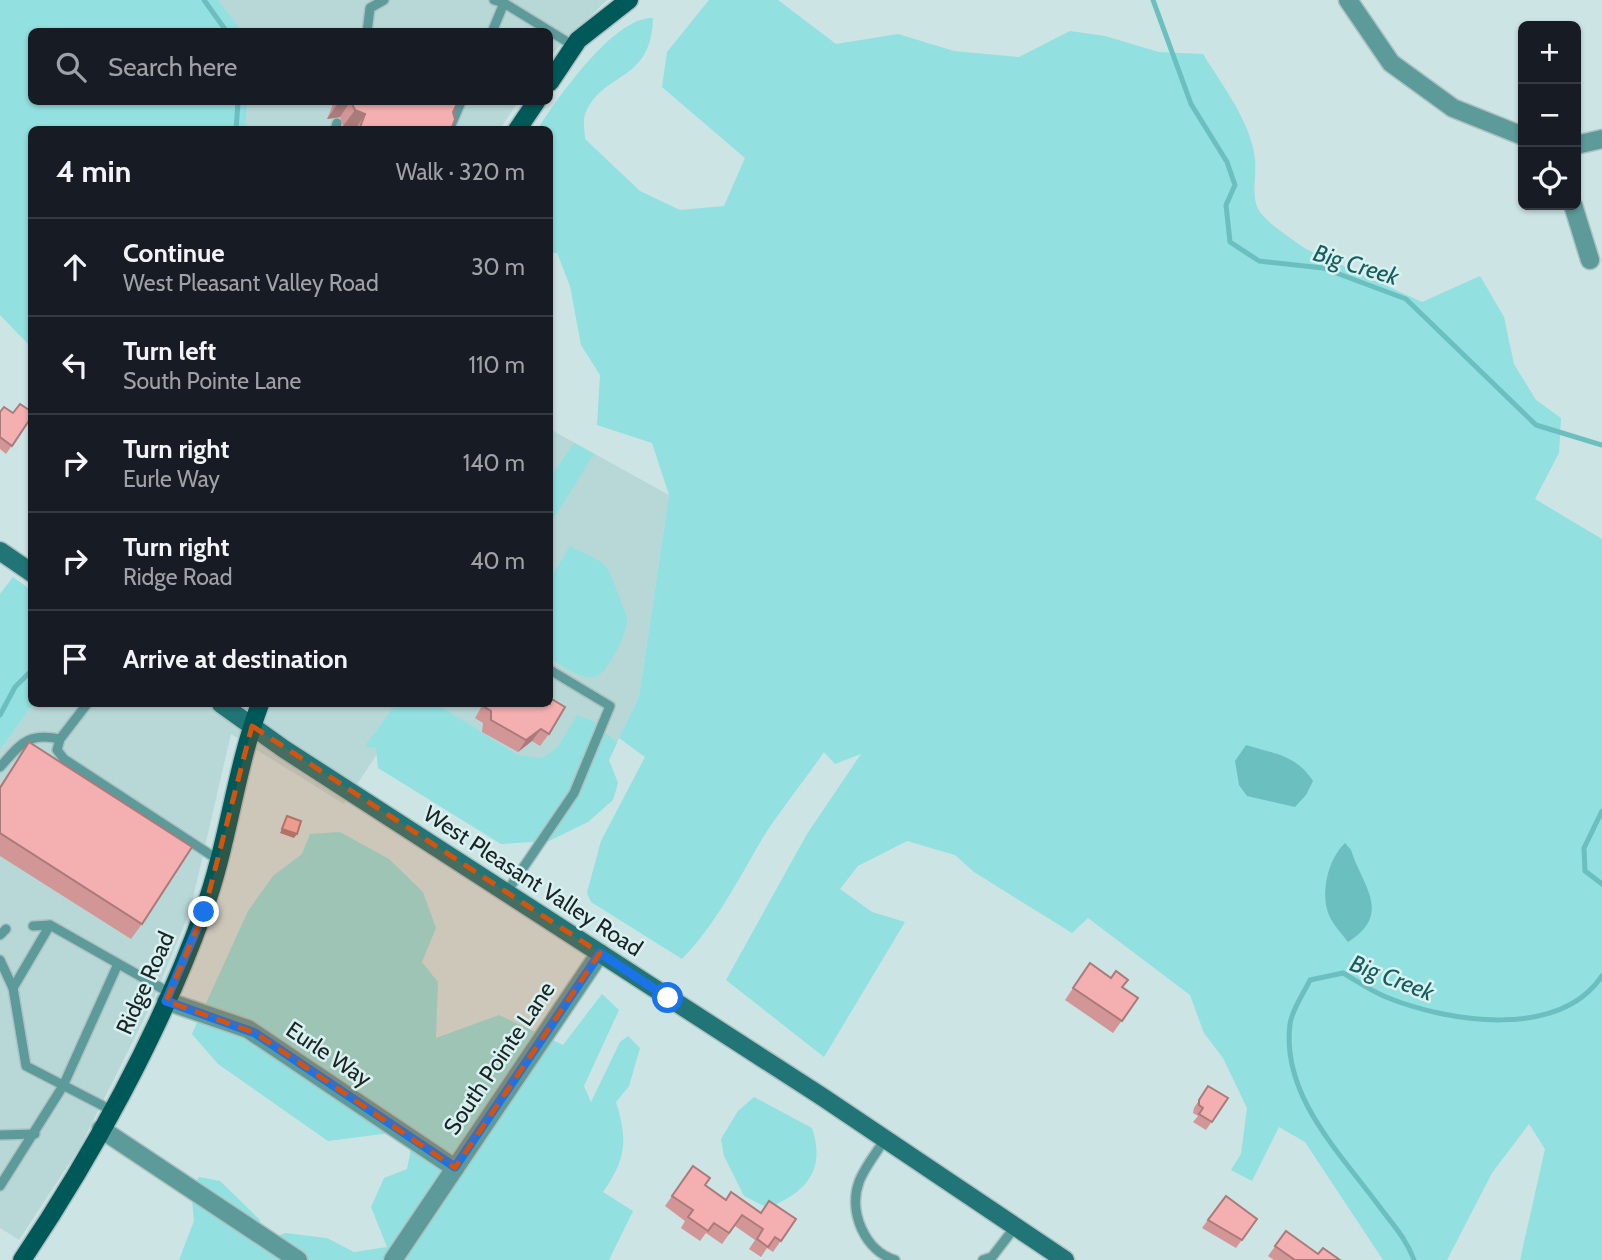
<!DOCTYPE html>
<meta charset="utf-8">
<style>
:root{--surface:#171b24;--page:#20242c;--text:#f1f3f6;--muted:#9ea1a6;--line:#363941}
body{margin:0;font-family:Cabin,sans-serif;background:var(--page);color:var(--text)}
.controls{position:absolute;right:21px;top:21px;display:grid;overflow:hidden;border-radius:10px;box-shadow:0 2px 5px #0004}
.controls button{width:63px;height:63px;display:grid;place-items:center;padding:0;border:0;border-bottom:2px solid var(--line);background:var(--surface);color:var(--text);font:35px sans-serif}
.stop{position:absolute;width:21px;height:21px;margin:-16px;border:5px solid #1a73e8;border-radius:50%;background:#fff}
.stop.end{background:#1a73e8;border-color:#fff;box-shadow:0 2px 7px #0008}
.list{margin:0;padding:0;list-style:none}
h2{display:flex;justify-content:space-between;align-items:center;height:91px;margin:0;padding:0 28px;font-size:30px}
h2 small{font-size:23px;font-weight:400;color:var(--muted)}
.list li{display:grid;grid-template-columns:46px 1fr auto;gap:21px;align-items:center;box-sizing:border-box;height:98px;padding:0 28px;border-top:2px solid var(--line)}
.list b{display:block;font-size:26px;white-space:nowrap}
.list p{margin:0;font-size:23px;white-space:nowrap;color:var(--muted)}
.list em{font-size:23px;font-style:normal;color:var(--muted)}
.icon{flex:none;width:38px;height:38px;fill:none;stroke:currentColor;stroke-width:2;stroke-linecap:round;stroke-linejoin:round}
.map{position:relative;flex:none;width:1602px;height:1260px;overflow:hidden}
.search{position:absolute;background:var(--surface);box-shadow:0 2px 5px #0004;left:28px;top:28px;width:525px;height:77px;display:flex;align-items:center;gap:18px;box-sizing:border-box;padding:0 24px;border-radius:10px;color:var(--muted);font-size:26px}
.panel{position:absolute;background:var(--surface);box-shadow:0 2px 5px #0004;left:28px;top:126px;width:525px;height:581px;border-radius:10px}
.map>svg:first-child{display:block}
.built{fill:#b8d8d8}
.green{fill:#92e0df}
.water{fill:#6bbfbf}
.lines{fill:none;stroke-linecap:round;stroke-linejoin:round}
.stream{stroke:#6bbfbf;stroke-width:5}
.lane-casing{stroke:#acc1c1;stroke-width:12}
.street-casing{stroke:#acc1c1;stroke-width:21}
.secondary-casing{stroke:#acc1c1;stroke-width:21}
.primary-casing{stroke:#acc1c1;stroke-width:21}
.lane{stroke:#5d9a9a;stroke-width:9}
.street{stroke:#5d9a9a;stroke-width:18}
.secondary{stroke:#227576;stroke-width:18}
.primary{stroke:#005959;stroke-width:18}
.wall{fill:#d29697}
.shaded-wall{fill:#ab7a7b}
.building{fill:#f4afb0;stroke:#ab7a7b;stroke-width:2}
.route{stroke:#1a73e8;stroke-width:9}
.marked{fill:#d4540e;fill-opacity:0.2;stroke:#d4540e;stroke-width:5;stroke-dasharray:14 9;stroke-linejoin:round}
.labels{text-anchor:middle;stroke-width:5;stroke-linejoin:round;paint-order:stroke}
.street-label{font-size:23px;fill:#1b2424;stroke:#d9f1f1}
.water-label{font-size:24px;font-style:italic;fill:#165d5d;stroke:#d9f1f1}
</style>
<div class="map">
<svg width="1602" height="1260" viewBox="0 0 1602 1260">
<rect width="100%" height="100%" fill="#cce4e4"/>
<!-- built -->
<g class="built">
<path d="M 218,0 L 607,0 L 550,56 L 550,32 L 242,31 Z"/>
<path d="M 248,102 L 518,102 L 500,129 L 245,130 Z"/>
<path d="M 550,429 L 669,495 L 639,697 L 587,805 L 419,704 L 550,704 Z"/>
<path d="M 33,704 L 410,704 L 344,804 L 231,734 L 190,911 L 151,1005 L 80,1147 L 19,1240 L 0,1228 L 0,750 Z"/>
</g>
<!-- green -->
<g class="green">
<path d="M 0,0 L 218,0 L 242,31 L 32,32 L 32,102 L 248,102 L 245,129 L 32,130 L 31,347 L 0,315 Z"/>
<path d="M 709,0 L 778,0 L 836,44 L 898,34 L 954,51 L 1019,57 L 1070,31 L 1105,36 L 1159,52 L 1203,54 C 1222,85 1251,122 1255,159 C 1257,175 1250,198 1260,212 C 1271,226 1292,239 1306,249 L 1422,302 L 1480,276 L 1504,317 L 1514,364 L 1536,400 L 1561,418 L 1559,453 L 1535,499 L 1602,539 L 1602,1260 L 1520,1260 L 1545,1149 L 1529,1124 L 1492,1173 L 1447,1260 L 1383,1260 L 1305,1142 L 1279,1127 L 1252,1181 L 1231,1170 L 1241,1154 L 1247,1108 L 1223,1058 L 1204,1033 L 1190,995 L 1088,918 L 1072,933 L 974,872 L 955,855 L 907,841 L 858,866 L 840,889 L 872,912 L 905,922 L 824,1057 L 726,980 L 807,834 L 861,754 L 835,764 L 824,752 C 804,781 781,809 762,839 C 738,880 716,924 682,959 L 591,902 L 587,893 L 601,841 L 645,757 L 619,738 L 639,697 L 669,495 L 652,443 L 597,425 L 600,375 L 581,345 L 570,286 L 557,253 L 550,253 L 550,130 L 537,130 C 557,99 614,16 653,18 C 651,83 605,70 586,112 C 582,119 585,132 585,139 L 640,191 L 680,210 L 724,206 L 745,158 L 662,87 L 667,52 Z"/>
<path d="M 574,443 L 594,454 L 550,524 L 550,478 Z"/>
<path d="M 570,546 C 580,552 600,558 607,568 C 611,574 625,611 627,618 C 629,630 607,676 594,677 C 580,679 561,665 550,658 L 550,579 Z"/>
<path d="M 13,577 L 31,590 L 33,704 L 0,750 L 0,594 Z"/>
<path d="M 396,704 L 437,704 L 517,755 L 543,758 L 558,747 L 577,715 L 593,721 L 617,743 L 609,760 L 618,783 L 613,800 L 588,822 L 549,841 L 501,844 L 378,768 L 376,748 L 365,746 Z"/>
<path d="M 340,832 L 389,859 L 423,892 L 436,928 L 422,962 L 438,982 L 436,1038 L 499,1015 L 563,1045 L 602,994 L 619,1010 L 584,1086 L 591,1102 L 620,1042 L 628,1036 L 640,1048 L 629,1086 L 616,1102 C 628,1141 626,1159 603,1192 L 633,1211 L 609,1260 L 179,1260 L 194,1221 L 191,1191 L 199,1177 L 220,1181 L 259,1219 L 266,1241 L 285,1233 L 327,1238 L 354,1252 L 387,1247 L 371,1207 L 384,1178 L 407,1169 L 411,1149 L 390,1133 L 328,1141 L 218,1064 L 192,1034 L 248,911 L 273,876 L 302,854 L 310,834 Z"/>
<path d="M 754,1097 L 812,1128 C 826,1171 806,1192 768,1208 L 744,1196 L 724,1156 L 721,1139 L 738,1111 Z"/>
</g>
<!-- water -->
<g class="water">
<path d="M 1246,745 C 1275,754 1296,755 1313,781 L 1306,795 L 1295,807 L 1247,796 L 1239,785 L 1235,761 Z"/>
<path d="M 1345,843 L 1351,850 C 1363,887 1393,914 1348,942 C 1342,934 1333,925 1329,915 C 1320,893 1328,859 1345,843 Z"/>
</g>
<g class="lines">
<!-- stream -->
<g class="stream">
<path d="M 204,0 L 227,32"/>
<path d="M 1153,0 L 1191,104 L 1227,162 L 1235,185 L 1226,205 L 1230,242 L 1259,261 L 1323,268 L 1406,299 L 1536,425 L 1602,445"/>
<path d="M 236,130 L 238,102"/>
<path d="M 0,715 L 15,687 L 32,670"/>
<path d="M 1602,811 L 1584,848 L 1585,871 L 1602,884"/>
<path d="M 1414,1260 C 1406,1238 1393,1225 1379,1206 C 1340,1153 1281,1095 1290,1024 C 1292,1009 1304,993 1310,980 L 1343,973 C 1357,981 1371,991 1386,997 C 1447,1022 1559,1040 1602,976"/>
</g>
<!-- lane casing -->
<g class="lane-casing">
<g id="lane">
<path d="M 494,0 L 504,3"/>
<path d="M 367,32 L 370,8 L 384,0"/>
<path d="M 492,32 L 504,3 L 574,46"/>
<path d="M 335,130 L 337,123"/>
<path d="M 449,130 L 461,102"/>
<path d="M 87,704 L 60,739 L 57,750 L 64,759 L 217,859"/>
<path d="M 0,767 C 21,744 27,732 60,739"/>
<path d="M 506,893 L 574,793 L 610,706 L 550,670"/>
<path d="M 33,926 L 50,925"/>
<path d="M 0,935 L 6,929"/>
<path d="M 0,960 L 13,988"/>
<path d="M 111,1110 L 26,1066 L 13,988 L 50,925 L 170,993"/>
<path d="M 0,1135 L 35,1134"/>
<path d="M 885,1139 C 877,1152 864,1168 859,1182 C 848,1212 865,1251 895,1260"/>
<path d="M 0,1186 L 63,1086 L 118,964"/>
<path d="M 983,1260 L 992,1257 L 1015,1227"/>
</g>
</g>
<!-- street casing -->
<g class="street-casing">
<g id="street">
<path d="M 1348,0 L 1391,63 L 1453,108 L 1523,136"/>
<path d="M 1576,145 L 1602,139"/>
<path d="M 1573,205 L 1590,260"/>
<path d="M 166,1001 L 248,1029 L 455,1168"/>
<path d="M 101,1129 L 298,1260"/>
<path d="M 393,1260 L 600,953"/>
</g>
</g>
<!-- secondary casing -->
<g class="secondary-casing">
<g id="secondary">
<path d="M 0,551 L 32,573"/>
<path d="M 221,704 L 284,749 L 821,1096 L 1065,1260"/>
</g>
</g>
<!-- primary casing -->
<g class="primary-casing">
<g id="primary">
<path d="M 550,82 L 578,40 L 629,0"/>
<path d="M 517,130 L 536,102"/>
<path d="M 22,1260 C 92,1156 160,1032 203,913 C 228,845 235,771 260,704"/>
</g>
</g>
<!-- lane -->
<use href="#lane" class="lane"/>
<!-- street -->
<use href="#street" class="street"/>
<!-- secondary -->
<use href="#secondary" class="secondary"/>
<!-- primary -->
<use href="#primary" class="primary"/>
</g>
<!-- wall -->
<g class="wall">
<path d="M 334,102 L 458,102 L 453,112 L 451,130 L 353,130 L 343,126 L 340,117 L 327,119 Z"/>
<path d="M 0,412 L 32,416 L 6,454 L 0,449 Z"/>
<path d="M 483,704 L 550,704 L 549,734 L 540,746 L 532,741 L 518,752 L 482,732 L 483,723 L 475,718 Z"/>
<path d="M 29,742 L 142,924 L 131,939 L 0,856 L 0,786 Z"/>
<path d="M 1090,963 L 1138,998 L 1113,1033 L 1065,1000 Z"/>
<path d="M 1208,1086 L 1228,1098 L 1206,1130 L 1193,1122 L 1198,1116 L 1193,1113 L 1194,1108 Z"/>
<path d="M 693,1166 L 705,1185 L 726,1200 L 761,1212 L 796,1219 L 773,1252 L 767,1248 L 761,1257 L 749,1249 L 755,1240 L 735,1226 L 722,1244 L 706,1233 L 700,1241 L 681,1228 L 685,1221 L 665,1206 Z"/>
<path d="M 1226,1196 L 1257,1219 L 1236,1248 L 1202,1228 Z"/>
<path d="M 1286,1231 L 1318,1254 L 1340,1260 L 1274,1260 L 1268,1256 Z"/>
</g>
<!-- shaded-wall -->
<g class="shaded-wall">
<path d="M 347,102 L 350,102 L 340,117 L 327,119 L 338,103 Z"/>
<path d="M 355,110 L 365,114 L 355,130 L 353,130 L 343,126 Z"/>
<path d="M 541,729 L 532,741 L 518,752 L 526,740 Z"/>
<path d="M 282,829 L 297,834 L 294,838 L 280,833 Z"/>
</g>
<!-- building -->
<g class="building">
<path d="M 351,102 L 458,102 L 453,112 L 455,119 L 451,130 L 359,130 L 365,114 L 355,110 Z"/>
<path d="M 20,404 L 32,412 L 32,416 L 12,446 L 0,437 L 0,412 L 4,407 L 13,413 Z"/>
<path d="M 550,698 L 565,707 L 549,734 L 541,729 L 526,740 L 491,720 L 491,711 L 483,706 L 485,704 L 550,704 Z"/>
<path d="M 29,742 L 192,847 L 142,924 L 0,833 L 0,788 Z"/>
<path d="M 287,816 L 301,821 L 297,834 L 282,829 Z"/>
<path d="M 1090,963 L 1111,978 L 1116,971 L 1128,980 L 1122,987 L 1138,998 L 1122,1021 L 1073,988 Z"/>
<path d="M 1208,1086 L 1228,1098 L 1212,1122 L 1199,1114 L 1203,1108 L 1199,1105 L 1199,1100 Z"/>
<path d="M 693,1166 L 710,1178 L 705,1185 L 726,1200 L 731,1192 L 761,1213 L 769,1201 L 796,1219 L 781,1241 L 775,1237 L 768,1247 L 757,1239 L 763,1229 L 742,1215 L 729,1233 L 714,1223 L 708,1231 L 688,1217 L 693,1210 L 672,1196 Z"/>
<path d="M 1226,1196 L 1257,1219 L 1242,1240 L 1208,1220 Z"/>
<path d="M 1286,1231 L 1318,1254 L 1323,1248 L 1340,1260 L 1295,1260 L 1275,1246 Z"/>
</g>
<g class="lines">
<!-- route -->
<path class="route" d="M 204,912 L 166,1001 L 255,1033 L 455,1167 L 600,953 L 668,998"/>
</g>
<!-- marked area -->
<path class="marked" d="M 252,726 L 600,953 L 455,1168 L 255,1033 L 166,1001 L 204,912 Z"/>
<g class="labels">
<!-- street labels -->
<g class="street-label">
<text transform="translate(533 881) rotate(33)" y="8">West Pleasant Valley Road</text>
<text transform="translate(145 983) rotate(-66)" y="8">Ridge Road</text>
<text transform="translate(329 1054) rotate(34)" y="8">Eurle Way</text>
<text transform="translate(499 1058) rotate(-56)" y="8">South Pointe Lane</text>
</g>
<!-- water labels -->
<g class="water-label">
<text transform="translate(1356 265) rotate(17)" y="8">Big Creek</text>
<text transform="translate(1392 978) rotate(21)" y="8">Big Creek</text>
</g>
</g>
</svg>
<div class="controls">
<button>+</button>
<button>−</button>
<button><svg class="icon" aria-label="locate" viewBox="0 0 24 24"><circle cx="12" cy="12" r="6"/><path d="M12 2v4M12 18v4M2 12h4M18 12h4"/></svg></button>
</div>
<div class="stop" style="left:668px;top:998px"></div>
<div class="stop end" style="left:204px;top:912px"></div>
<div class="search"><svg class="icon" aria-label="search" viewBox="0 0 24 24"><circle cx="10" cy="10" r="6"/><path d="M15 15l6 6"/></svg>Search here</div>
<section class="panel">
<h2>4 min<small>Walk · 320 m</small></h2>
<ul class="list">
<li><svg class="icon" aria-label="ahead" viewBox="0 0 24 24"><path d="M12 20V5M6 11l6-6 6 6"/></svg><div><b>Continue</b><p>West Pleasant Valley Road</p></div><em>30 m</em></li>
<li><svg class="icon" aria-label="left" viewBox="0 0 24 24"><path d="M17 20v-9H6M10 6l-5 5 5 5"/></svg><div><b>Turn left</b><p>South Pointe Lane</p></div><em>110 m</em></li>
<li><svg class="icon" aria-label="right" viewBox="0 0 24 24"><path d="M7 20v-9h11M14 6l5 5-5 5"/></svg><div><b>Turn right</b><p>Eurle Way</p></div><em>140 m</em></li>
<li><svg class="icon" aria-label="right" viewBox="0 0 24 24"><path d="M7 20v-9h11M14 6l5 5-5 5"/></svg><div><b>Turn right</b><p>Ridge Road</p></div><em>40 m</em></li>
<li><svg class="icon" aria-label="arrive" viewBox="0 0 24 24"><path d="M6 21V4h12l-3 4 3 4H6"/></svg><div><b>Arrive at destination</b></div></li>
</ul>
</section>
</div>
